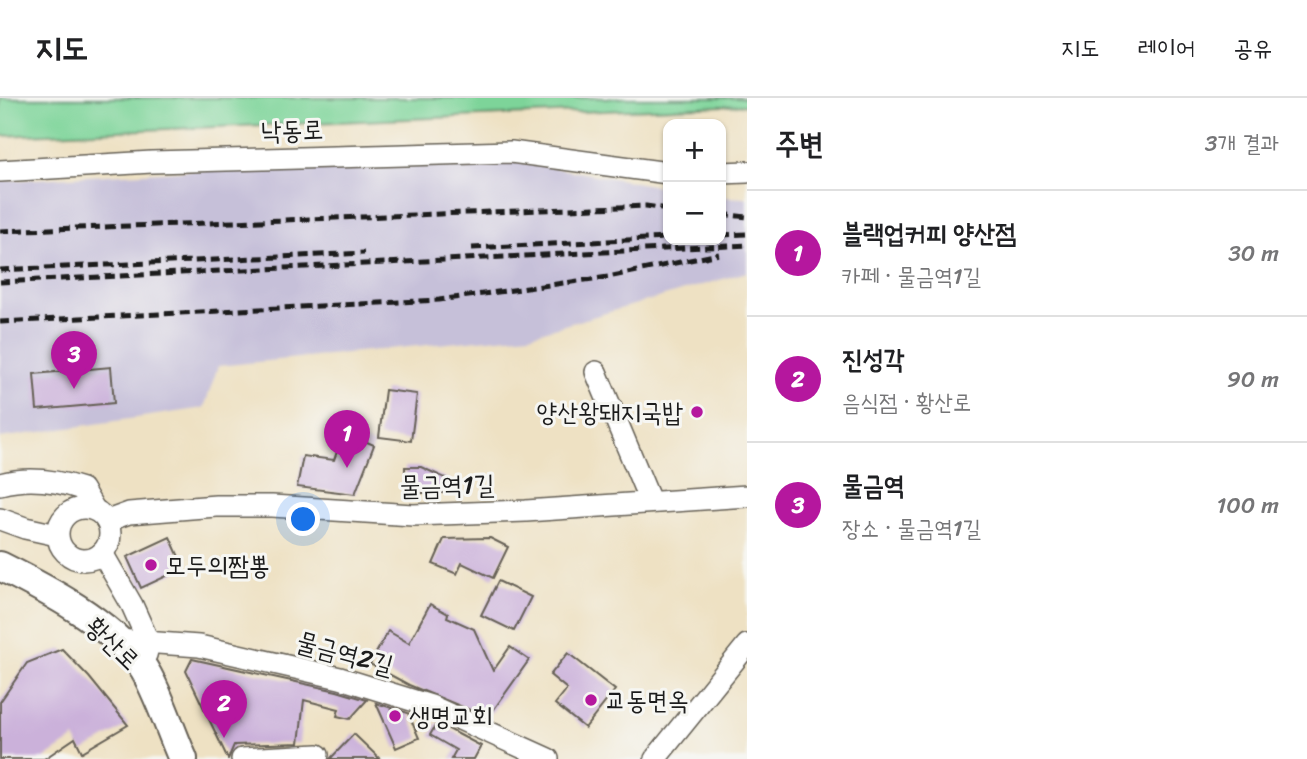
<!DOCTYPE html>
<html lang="ko">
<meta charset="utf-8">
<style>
:root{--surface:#fff;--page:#f2f2f2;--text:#202124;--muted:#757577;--line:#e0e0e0;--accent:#b5179e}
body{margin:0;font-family:Sriracha,"Poor Story",sans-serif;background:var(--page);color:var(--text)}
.controls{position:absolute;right:21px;top:21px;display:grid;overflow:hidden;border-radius:14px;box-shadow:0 2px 5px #0004}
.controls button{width:63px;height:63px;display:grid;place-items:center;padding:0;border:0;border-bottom:2px solid var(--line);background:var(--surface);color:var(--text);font:35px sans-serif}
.you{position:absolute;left:304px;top:422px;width:24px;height:24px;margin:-18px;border:5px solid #fff;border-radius:50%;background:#1a73e8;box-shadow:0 0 0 10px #1a73e833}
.badge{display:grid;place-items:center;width:46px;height:46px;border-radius:50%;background:var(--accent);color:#fff;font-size:23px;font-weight:700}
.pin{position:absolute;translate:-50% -58px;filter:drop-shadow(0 2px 4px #0008)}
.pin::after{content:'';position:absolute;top:37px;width:24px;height:21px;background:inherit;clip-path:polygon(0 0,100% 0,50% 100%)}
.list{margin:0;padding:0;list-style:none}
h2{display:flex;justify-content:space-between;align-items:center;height:91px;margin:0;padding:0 28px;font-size:30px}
h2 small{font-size:23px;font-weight:400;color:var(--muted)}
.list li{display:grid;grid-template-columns:46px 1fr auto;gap:21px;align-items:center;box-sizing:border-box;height:126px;padding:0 28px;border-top:2px solid var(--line)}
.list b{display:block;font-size:26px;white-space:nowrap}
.list p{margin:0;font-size:23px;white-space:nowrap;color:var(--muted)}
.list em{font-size:23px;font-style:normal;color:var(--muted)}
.map{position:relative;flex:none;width:747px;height:661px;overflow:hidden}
header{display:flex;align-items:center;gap:42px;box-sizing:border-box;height:98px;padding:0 35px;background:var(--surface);border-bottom:2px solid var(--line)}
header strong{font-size:33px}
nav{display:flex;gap:38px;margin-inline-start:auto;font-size:24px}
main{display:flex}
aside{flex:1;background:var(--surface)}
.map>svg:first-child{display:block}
.industrial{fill:#c6c0d9}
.green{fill:#7dd499;stroke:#4c785a;stroke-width:2}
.building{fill:#cbb1da}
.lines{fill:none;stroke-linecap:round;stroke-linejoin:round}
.minor-casing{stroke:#666156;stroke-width:24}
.major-casing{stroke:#666156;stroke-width:32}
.minor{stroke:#fff;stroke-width:21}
.major{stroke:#fff;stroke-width:28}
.rail{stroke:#1c1c1c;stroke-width:5;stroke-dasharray:10 5;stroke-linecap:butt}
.poi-dot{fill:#b5179e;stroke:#f6f6f2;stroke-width:2.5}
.labels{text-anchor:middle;stroke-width:6;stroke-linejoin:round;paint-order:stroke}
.street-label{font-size:26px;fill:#1c1c1c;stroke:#f6f6f2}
.poi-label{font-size:26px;fill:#1c1c1c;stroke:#f6f6f2;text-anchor:start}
</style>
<header>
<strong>지도</strong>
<nav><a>지도</a><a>레이어</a><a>공유</a></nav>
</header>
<main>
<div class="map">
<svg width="747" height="661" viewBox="0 0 747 661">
<rect width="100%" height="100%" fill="#f6f6f2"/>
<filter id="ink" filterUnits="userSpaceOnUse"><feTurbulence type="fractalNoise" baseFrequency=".0143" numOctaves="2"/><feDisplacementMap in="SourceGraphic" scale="14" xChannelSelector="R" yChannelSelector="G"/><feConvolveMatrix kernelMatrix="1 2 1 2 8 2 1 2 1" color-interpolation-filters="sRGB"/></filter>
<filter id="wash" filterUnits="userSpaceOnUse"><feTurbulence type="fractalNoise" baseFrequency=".00686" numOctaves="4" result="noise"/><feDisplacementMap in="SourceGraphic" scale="28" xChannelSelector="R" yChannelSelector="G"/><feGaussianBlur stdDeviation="1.57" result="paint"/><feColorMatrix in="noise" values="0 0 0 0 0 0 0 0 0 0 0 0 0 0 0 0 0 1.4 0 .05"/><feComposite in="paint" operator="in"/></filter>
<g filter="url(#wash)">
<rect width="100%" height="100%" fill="#eee1c3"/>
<!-- industrial -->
<path class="industrial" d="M 477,56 L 668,90 L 668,142 L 721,142 L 721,99 L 747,100 L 747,174 L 530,237 L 218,268 L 204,310 L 0,340 L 0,83 Z"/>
<!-- green -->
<path class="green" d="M 0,0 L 747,0 L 747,7 L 0,38 Z"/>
<g id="blocks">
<!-- building -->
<g class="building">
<path d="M 111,269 L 114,305 L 37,312 L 34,276 Z"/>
<path d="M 385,292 L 417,296 L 411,343 L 379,339 Z"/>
<path d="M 344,334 L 374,347 L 355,396 L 297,389 L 303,358 L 334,362 Z"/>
<path d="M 405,369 L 421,369 L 456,385 L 456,395 L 415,395 L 415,384 L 405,384 Z"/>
<path d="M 170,439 L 184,470 L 141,490 L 127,459 Z"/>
<path d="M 490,440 L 508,449 L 493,480 L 462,465 L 457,476 L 433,466 L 444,441 Z"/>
<path d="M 498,483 L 531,499 L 514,533 L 481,517 Z"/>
<path d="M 430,506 L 448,516 L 447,519 L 474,531 L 493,573 L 510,549 L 529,562 L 492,614 L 482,617 L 409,587 L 370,566 L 388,533 L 409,545 Z"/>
<path d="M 62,551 L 89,579 L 128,627 L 82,654 L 75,640 L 44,661 L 0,661 L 0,604 L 27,565 Z"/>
<path d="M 568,555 L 615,592 L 585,630 L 555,606 L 567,591 L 550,577 Z"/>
<path d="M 192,561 L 337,593 L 367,602 L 350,621 L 337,618 L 339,611 L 304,602 L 299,645 L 234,647 L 228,661 L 186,573 Z"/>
<path d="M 376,605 L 408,615 L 419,640 L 396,650 Z"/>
<path d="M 437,625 L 481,648 L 474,661 L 451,661 L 456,652 L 430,637 Z"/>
<path d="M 354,636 L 380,661 L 330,661 Z"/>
</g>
</g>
</g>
<g filter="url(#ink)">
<use href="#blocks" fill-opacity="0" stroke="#666156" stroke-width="2"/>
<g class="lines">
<!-- minor casing -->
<g class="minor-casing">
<g id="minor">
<path d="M 0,73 L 152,64 L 511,54 L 668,75"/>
<path d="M 721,75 L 747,74"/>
<path d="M 596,274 L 650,403"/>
<path d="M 0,386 C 27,379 55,382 82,391 L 94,411"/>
<circle cx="84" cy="436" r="26"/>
<path d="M 0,421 L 25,430 L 57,437"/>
<path d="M 107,423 L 129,415 L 216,408 L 272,408 L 413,417 L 526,413 L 747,398"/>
<path d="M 102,455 L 132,507 L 149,545 L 146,557"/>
<path d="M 117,542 L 199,548 L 340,580 L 431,608 L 548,661"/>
<path d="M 242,661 L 318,657"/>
<path d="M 655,661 L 747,547"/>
</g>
</g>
<!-- major casing -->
<g class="major-casing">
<path id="major" d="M 0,468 C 50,493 106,522 141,567 C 155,585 172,637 183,661"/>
</g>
<!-- minor -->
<use href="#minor" class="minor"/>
<!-- major -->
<use href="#major" class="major"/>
<!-- rail -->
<g class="rail">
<path d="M 721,116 L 747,119"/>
<path d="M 0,133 L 646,108 L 668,111"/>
<path d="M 721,137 L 747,136"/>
<path d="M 472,150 L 668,140"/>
<path d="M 0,172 L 364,155"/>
<path d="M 0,184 L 747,147"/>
<path d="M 0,224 L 439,202 L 608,179 L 719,156"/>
</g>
</g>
</g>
<!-- markers -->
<g class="poi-dot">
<circle cx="697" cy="314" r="7"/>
<circle cx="151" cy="467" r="7"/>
<circle cx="591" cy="602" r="7"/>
<circle cx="395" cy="618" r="7"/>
</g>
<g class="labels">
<!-- street labels -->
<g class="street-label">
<text transform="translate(292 32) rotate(-2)" y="9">낙동로</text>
<text transform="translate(447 387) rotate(-1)" y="9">물금역1길</text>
<text transform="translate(113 545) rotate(44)" y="9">황산로</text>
<text transform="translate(345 555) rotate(15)" y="9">물금역2길</text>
</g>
<!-- poi labels -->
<g class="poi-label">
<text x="683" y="323" text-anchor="end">양산왕돼지국밥</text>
<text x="165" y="476">모두의짬뽕</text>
<text x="605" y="611">교동면옥</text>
<text x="409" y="627">생명교회</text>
</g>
</g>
</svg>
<div class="controls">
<button>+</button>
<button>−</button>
</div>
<div class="you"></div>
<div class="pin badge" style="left:347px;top:370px">1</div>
<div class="pin badge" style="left:224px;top:640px">2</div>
<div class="pin badge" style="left:74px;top:291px">3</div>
</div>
<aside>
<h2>주변<small>3개 결과</small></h2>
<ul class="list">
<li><span class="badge">1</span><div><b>블랙업커피 양산점</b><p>카페 · 물금역1길</p></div><em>30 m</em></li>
<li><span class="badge">2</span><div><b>진성각</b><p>음식점 · 황산로</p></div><em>90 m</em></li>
<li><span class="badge">3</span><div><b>물금역</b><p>장소 · 물금역1길</p></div><em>100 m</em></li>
</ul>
</aside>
</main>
